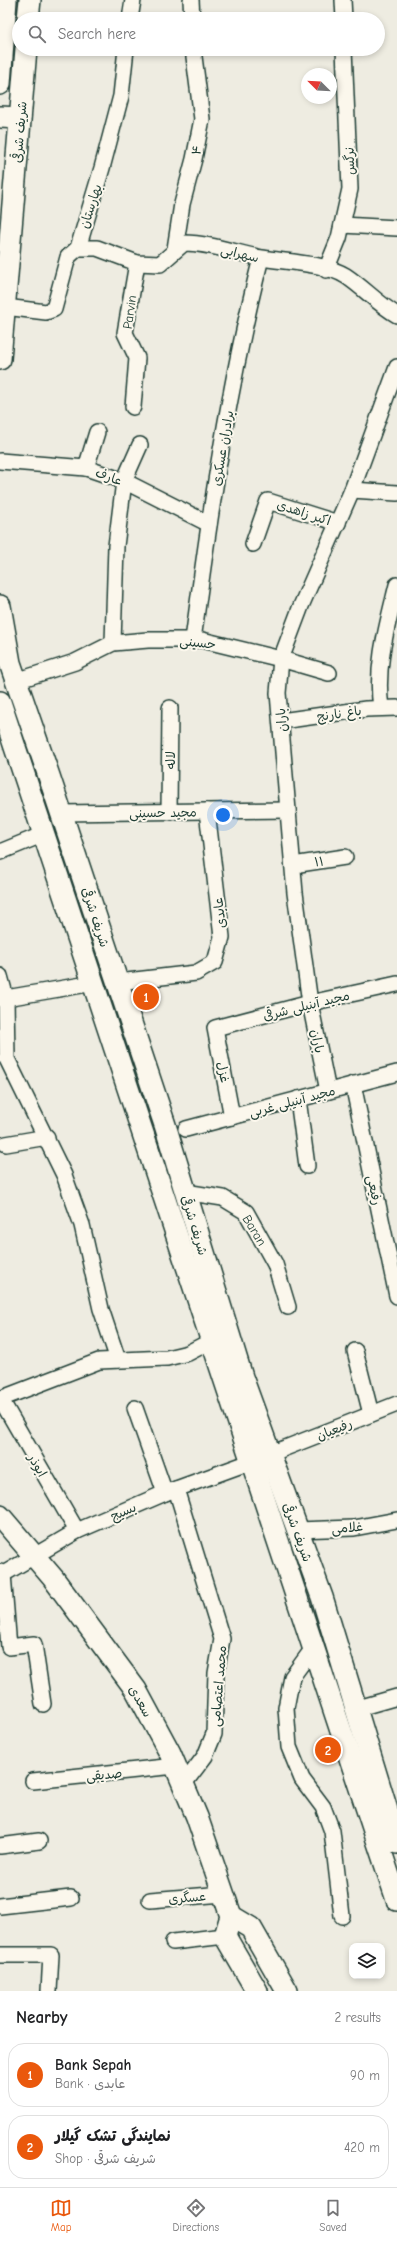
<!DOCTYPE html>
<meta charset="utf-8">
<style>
:root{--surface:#fff;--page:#f6f6f6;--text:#202124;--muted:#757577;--line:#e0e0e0;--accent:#ea580c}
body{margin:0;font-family:"Comic Neue","Playpen Sans Arabic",sans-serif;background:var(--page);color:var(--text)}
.controls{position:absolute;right:12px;bottom:12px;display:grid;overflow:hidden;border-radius:8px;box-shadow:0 2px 6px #0003}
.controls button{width:36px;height:36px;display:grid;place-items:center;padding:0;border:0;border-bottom:1px solid var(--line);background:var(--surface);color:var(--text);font:20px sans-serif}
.compass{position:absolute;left:301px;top:68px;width:36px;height:36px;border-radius:50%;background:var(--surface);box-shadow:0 2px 6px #0003;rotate:294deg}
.you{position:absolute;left:223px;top:815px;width:14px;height:14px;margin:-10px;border:3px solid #fff;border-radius:50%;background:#1a73e8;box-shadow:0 0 0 6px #1a73e833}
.badge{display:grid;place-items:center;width:26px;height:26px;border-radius:50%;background:var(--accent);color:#fff;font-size:13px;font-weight:700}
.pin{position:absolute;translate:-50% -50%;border:2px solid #fff;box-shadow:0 1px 4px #0006}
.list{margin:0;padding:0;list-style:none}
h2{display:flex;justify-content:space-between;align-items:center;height:52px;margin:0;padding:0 16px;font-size:17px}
h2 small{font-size:13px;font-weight:400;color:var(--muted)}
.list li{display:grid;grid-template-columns:26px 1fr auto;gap:12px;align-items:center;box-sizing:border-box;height:64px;margin:0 8px 8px;padding:0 8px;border:1px solid var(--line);border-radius:16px}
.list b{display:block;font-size:15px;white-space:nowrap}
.list p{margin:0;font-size:13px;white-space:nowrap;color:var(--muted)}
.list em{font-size:13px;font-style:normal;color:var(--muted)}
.icon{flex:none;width:22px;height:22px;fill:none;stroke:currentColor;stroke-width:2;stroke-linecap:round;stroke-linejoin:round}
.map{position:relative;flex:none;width:397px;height:1991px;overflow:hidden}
.search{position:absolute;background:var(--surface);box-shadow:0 2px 6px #0003;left:12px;right:12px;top:12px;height:44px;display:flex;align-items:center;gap:10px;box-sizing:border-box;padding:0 14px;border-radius:22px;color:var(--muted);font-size:15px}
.sheet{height:196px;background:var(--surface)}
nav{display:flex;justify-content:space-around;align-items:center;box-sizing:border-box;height:56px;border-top:1px solid var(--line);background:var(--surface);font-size:11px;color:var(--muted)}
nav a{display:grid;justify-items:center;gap:2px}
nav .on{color:var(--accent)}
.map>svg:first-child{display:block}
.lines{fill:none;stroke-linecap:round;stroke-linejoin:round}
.street-casing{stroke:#1f3d34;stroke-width:18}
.secondary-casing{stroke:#1f3d34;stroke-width:24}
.street{stroke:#fbf7ec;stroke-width:15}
.secondary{stroke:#fbf7ec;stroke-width:21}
.labels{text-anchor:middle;stroke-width:4;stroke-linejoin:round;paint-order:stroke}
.street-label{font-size:13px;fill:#1f3d34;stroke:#fbf7ec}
</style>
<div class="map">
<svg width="397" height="1991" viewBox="0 0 397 1991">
<rect width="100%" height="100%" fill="#eeece1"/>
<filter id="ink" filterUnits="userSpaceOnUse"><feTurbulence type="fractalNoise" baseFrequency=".025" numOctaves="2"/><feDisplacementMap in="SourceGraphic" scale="8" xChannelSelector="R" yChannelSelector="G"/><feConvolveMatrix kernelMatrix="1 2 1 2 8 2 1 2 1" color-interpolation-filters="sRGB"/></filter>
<g filter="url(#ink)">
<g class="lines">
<!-- street casing -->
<g class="street-casing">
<g id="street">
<path d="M 191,0 L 192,19"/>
<path d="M 343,0 L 344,19"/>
<path d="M 130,19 L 133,0"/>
<path d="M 342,225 L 397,228"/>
<path d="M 78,248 L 97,248 L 137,263 L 160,264 L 184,243 C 210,243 236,253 262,258 C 286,262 325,263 346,276 C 364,288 378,304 397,315"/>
<path d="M 175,249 L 182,204 L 194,159 L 202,119 L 193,49"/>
<path d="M 326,270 L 339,238 L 350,189 L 344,49"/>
<path d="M 5,307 L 46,312 L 54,309 L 68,257 L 78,248 L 102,168 L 121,96 L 126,49"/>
<path d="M 133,407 L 137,358 L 125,333 L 137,263"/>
<path d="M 0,461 L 86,468 L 124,481 L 209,524"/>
<path d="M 86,468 L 97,432"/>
<path d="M 352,490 L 397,493"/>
<path d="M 253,544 L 268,501 L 338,523"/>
<path d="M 193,640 C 210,512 229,383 261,258"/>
<path d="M 113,643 L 116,546 L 124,481 L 140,445"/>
<path d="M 16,681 L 75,662 L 113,643 L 148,640 L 202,640 L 281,659 L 329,673"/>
<path d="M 381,708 C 375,667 387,626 397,585"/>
<path d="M 281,721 L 366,709 L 397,708"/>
<path d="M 169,812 L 170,708"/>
<path d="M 62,813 L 288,810"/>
<path d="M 0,852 L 44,834"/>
<path d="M 293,865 L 345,857"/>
<path d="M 0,976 L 6,998 L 7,1059 L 64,1175 L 82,1225 L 101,1309 L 118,1360"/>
<path d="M 118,982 L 196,973 L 215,962 L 222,937 L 207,811"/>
<path d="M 6,998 L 94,983"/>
<path d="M 353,1084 L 397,1296"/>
<path d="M 328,1091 L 310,1003 L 295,893 L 278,693 L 281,659 L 301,606 L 352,490 L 397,367"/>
<path d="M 298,1099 L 307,1166"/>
<path d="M 232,1117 L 215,1028 L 310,1003 L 397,984"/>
<path d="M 186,1129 L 397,1073"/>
<path d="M 6,1144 L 47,1137"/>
<path d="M 185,1192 L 223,1198 L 246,1212 L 275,1264 L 288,1307"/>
<path d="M 355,1351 L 371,1414"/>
<path d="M 0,1398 L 77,1531"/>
<path d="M 0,1399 L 99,1361 L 167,1358 L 188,1353 L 213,1340"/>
<path d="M 135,1408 L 165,1493"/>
<path d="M 270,1454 L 397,1404"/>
<path d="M 176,1489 L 222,1639 L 216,1673 L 214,1734 L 205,1756 L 183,1785"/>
<path d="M 297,1530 L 354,1528 L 397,1520"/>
<path d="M 0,1572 L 3,1574 L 9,1647 L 34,1644 L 43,1704"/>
<path d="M 0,1576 L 77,1531 L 165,1493 L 253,1461"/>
<path d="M 314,1647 L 292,1677 L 286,1708 L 289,1747 L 302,1779 L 323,1807 L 332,1831 L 342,1916"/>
<path d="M 355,1709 L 397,1697"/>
<path d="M 33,1781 L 175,1766"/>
<path d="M 0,1846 L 39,1841"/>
<path d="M 150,1900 L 223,1894"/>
<path d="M 0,1906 L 71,1898"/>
<path d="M 173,1942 L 225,1936"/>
<path d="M 0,1955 L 51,1955 L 49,1991"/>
</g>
</g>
<!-- secondary casing -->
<g class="secondary-casing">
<g id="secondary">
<path d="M 28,19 L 30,0"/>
<path d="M 0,84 L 6,0"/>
<path d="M 0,117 L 20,118"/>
<path d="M 0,359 L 26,49"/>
<path d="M 0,606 L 10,663 L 49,776 L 165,1125 L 242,1377 L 322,1597 L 397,1843"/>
<path d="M 0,702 L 397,1900"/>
<path d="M 0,1516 L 53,1578 L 136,1690 L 170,1753 L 197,1817 L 231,1916 L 225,1936 L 257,1991"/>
<path d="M 231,1916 L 251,1928 L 287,1991"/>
</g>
</g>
<!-- street -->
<use href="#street" class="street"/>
<!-- secondary -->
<use href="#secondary" class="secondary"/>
</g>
</g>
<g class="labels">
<!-- street labels -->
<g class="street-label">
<text transform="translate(19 132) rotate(-85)" y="5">شریف شرقی</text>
<text transform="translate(196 150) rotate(-79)" y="5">۴</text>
<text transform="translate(349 161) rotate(-92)" y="5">نرگس</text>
<text transform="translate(90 206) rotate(-72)" y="5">بهارستان</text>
<text transform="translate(240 253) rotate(13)" y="5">سهرابی</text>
<text transform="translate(129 312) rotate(-82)" y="5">Parvin</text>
<text transform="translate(222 448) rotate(-80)" y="5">برادران عسکری</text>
<text transform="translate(109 476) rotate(20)" y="5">عارف</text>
<text transform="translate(304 512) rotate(18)" y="5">اکبر زاهدی</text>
<text transform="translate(198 642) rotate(6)" y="5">حسینی</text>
<text transform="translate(339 713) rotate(-8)" y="5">باغ نارنج</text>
<text transform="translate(281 720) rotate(-95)" y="5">باران</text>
<text transform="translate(170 760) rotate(-90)" y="5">لاله</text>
<text transform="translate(163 812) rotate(-1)" y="5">مجید حسینی</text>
<text transform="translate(319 861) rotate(-8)" y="5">۱۱</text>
<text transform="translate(219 913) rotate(-97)" y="5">عابدی</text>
<text transform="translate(96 917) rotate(72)" y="5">شریف شرقی</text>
<text transform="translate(306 1005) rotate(-14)" y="5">مجید آبنیلی شرقی</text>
<text transform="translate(318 1041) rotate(78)" y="5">باران</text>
<text transform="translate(224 1072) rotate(79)" y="5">غزل</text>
<text transform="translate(292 1101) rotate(-15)" y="5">مجید آبنیلی غربی</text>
<text transform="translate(375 1190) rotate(78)" y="5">رفیعی</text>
<text transform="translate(195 1225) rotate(73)" y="5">شریف شرقی</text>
<text transform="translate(255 1230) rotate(59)" y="5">Baran</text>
<text transform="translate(334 1429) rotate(-22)" y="5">رفیعیان</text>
<text transform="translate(38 1465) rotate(60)" y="5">ابوذر</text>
<text transform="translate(123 1511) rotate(-23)" y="5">بسیج</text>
<text transform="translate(347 1527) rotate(-5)" y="5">غلامی</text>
<text transform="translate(298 1532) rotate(70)" y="5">شریف شرقی</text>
<text transform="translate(218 1686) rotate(-85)" y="5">محمد اعتصامی</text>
<text transform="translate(141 1701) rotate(60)" y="5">سعدی</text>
<text transform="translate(104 1774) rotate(-5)" y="5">صدیقی</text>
<text transform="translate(187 1897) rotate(-5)" y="5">عسگری</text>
</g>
</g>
</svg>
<div class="controls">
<button><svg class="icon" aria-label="layers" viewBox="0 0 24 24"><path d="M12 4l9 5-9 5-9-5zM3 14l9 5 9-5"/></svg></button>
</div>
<svg class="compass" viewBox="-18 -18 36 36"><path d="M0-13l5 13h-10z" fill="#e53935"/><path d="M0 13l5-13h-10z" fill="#757577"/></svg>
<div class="you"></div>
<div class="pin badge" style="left:146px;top:997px">1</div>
<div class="pin badge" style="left:328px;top:1750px">2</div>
<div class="search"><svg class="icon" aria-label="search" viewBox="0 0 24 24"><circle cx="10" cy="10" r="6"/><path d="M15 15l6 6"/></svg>Search here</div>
</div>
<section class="sheet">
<h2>Nearby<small>2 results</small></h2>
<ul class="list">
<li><span class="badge">1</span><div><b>Bank Sepah</b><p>Bank · عابدی</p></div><em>90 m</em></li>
<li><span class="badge">2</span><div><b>نمایندگی تشک گیلار</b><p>Shop · شریف شرقی</p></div><em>420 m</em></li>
</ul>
</section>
<nav>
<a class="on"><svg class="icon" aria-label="map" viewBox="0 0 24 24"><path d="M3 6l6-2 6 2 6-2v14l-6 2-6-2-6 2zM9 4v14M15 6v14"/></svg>Map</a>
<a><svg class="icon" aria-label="directions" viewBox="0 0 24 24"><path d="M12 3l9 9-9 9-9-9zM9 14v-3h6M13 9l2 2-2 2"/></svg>Directions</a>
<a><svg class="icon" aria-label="saved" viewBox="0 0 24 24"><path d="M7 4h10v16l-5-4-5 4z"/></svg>Saved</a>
</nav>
